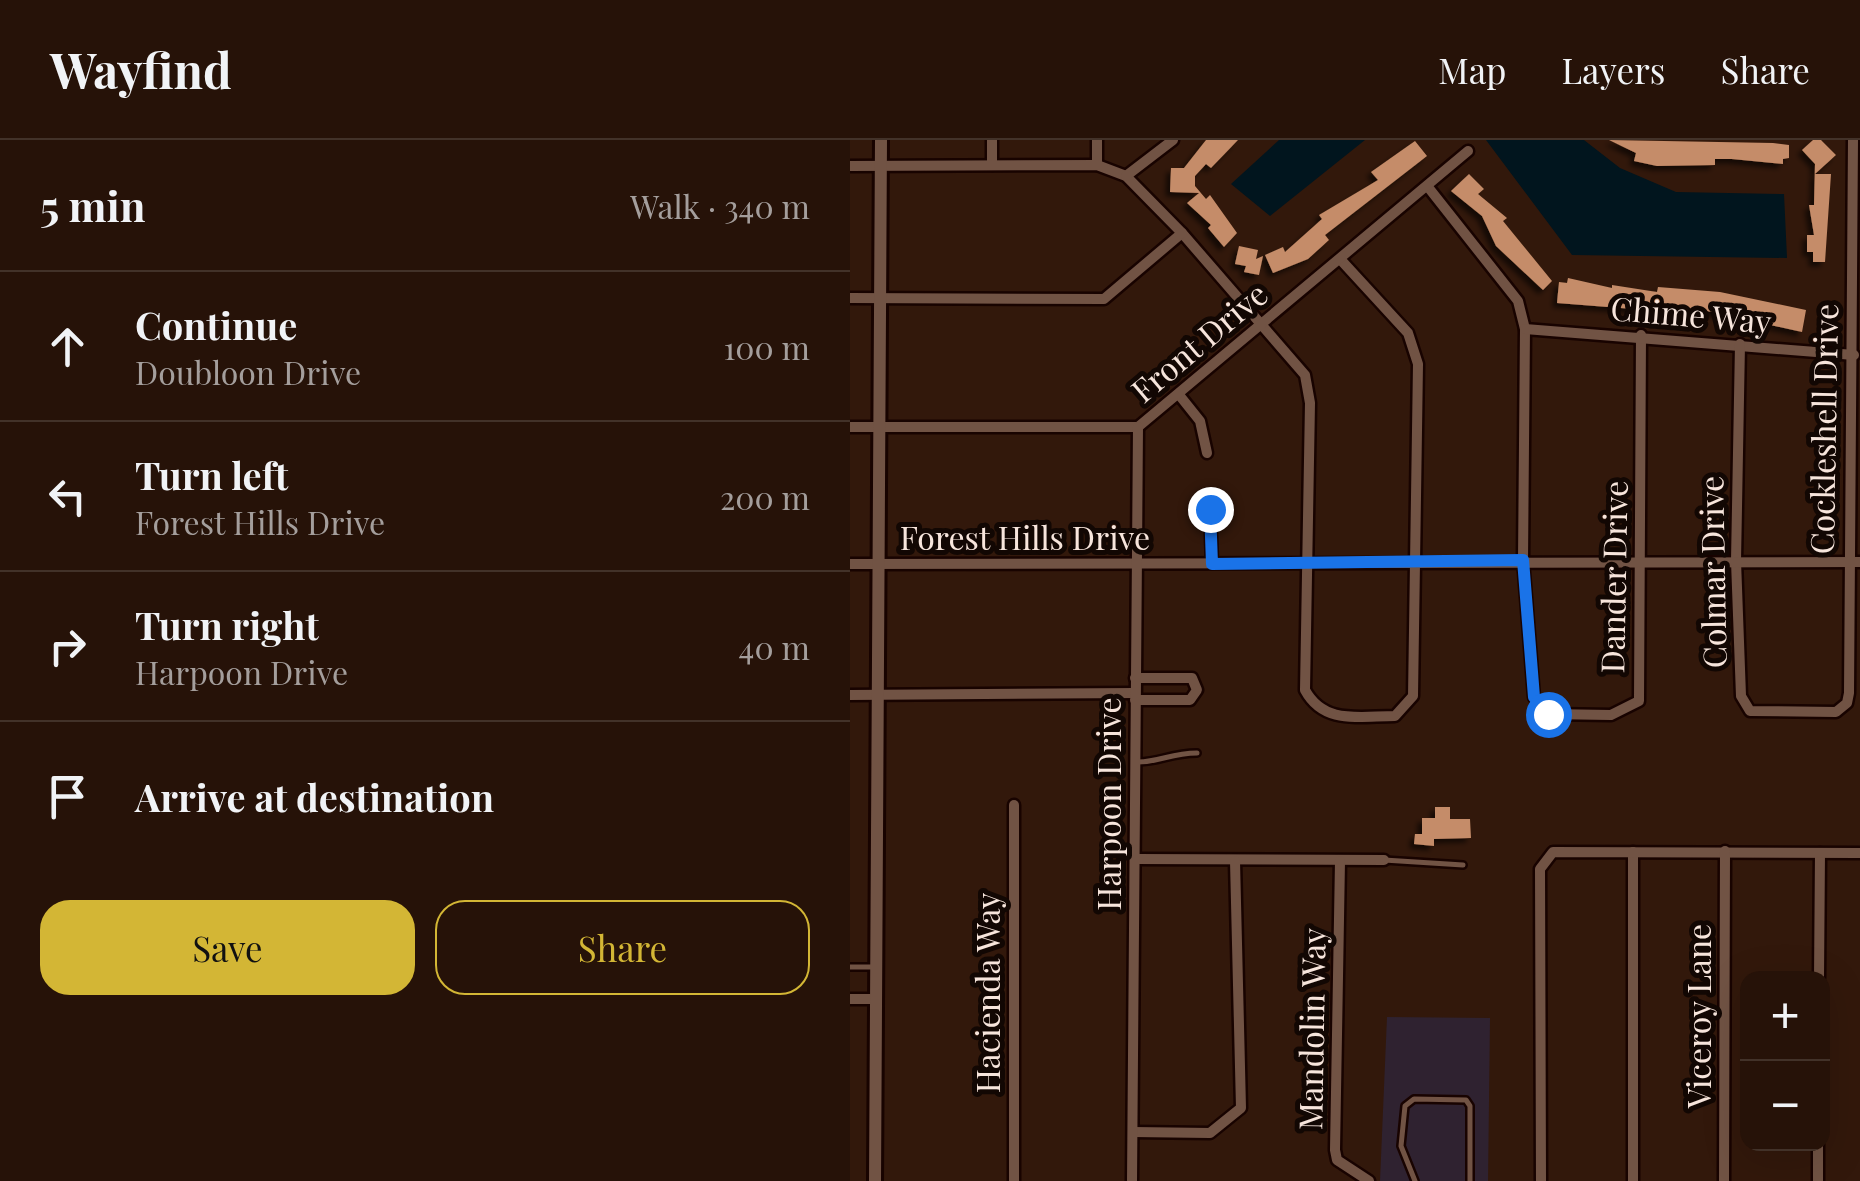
<!DOCTYPE html>
<meta charset="utf-8">
<style>
:root{--surface:#261208;--page:#322016;--text:#f1f3f6;--muted:#a49e9c;--line:#423229;--accent:#d3b635}
body{margin:0;font-family:"Playfair Display",serif;background:var(--page);color:var(--text)}
.controls{position:absolute;right:30px;bottom:30px;display:grid;overflow:hidden;border-radius:20px;box-shadow:0 10px 40px #0002}
.controls button{width:90px;height:90px;display:grid;place-items:center;padding:0;border:0;border-bottom:2px solid var(--line);background:var(--surface);color:var(--text);font:50px sans-serif}
.stop{position:absolute;width:30px;height:30px;margin:-22px;border:8px solid #1a73e8;border-radius:50%;background:#fff}
.stop.end{background:#1a73e8;border-color:#fff;box-shadow:0 2px 10px #0008}
.list{margin:0;padding:0;list-style:none}
h2{display:flex;justify-content:space-between;align-items:center;height:130px;margin:0;padding:0 40px;font-size:42px}
h2 small{font-size:32px;font-weight:400;color:var(--muted)}
.list li{display:grid;grid-template-columns:65px 1fr auto;gap:30px;align-items:center;box-sizing:border-box;height:150px;padding:0 40px;border-top:2px solid var(--line)}
.list b{display:block;font-size:38px;white-space:nowrap}
.list p{margin:0;font-size:32px;white-space:nowrap;color:var(--muted)}
.list em{font-size:32px;font-style:normal;color:var(--muted)}
.actions{display:flex;gap:20px;padding:30px 40px}
.actions a{flex:1;padding:22px 0;border:2px solid var(--accent);border-radius:30px;text-align:center;font-size:35px;color:var(--accent)}
.actions .main{background:var(--accent);color:#111}
.icon{flex:none;width:55px;height:55px;fill:none;stroke:currentColor;stroke-width:2;stroke-linecap:round;stroke-linejoin:round}
.map{position:relative;flex:none;width:1010px;height:1041px;overflow:hidden}
header{display:flex;align-items:center;gap:60px;box-sizing:border-box;height:140px;padding:0 50px;background:var(--surface);border-bottom:2px solid var(--line)}
header strong{font-size:48px}
nav{display:flex;gap:55px;margin-inline-start:auto;font-size:35px}
main{display:flex}
aside{flex:1;background:var(--surface)}
.map>svg:first-child{display:block}
.commercial{fill:#2f2230}
.water{fill:#01151e}
.building{fill:#c58c69;filter:url(#shadow)}
.lines{fill:none;stroke-linecap:round;stroke-linejoin:round}
.service-casing{stroke:#180300;stroke-width:10}
.minor-casing{stroke:#180300;stroke-width:15}
.tertiary-casing{stroke:#180300;stroke-width:18}
.service{stroke:#715344;stroke-width:5}
.minor{stroke:#715344;stroke-width:10}
.tertiary{stroke:#715344;stroke-width:12}
.route{stroke:#1a73e8;stroke-width:12}
.labels{text-anchor:middle;stroke-width:10;stroke-linejoin:round;paint-order:stroke}
.street-label{font-size:32px;fill:#f7e5dc;stroke:#120703}
</style>
<header>
<strong>Wayfind</strong>
<nav><a>Map</a><a>Layers</a><a>Share</a></nav>
</header>
<main>
<aside>
<h2>5 min<small>Walk · 340 m</small></h2>
<ul class="list">
<li><svg class="icon" aria-label="ahead" viewBox="0 0 24 24"><path d="M12 20V5M6 11l6-6 6 6"/></svg><div><b>Continue</b><p>Doubloon Drive</p></div><em>100 m</em></li>
<li><svg class="icon" aria-label="left" viewBox="0 0 24 24"><path d="M17 20v-9H6M10 6l-5 5 5 5"/></svg><div><b>Turn left</b><p>Forest Hills Drive</p></div><em>200 m</em></li>
<li><svg class="icon" aria-label="right" viewBox="0 0 24 24"><path d="M7 20v-9h11M14 6l5 5-5 5"/></svg><div><b>Turn right</b><p>Harpoon Drive</p></div><em>40 m</em></li>
<li><svg class="icon" aria-label="arrive" viewBox="0 0 24 24"><path d="M6 21V4h12l-3 4 3 4H6"/></svg><div><b>Arrive at destination</b></div></li>
</ul>
<div class="actions"><a class="main">Save</a><a>Share</a></div>
</aside>
<div class="map">
<svg width="1010" height="1041" viewBox="0 0 1010 1041">
<defs>
<filter id="shadow"><feDropShadow dx="-4.5" dy="4.5" stdDeviation="2.5" flood-color="#0009"/></filter>
</defs>
<rect width="100%" height="100%" fill="#32180b"/>
<!-- commercial -->
<path class="commercial" d="M 537,877 L 640,878 L 638,1041 L 530,1041 Z"/>
<!-- water -->
<g class="water">
<path d="M 429,0 L 515,0 L 420,76 L 381,44 Z"/>
<path d="M 636,0 L 734,0 L 770,28 L 826,52 L 934,54 L 937,118 L 722,115 Z"/>
</g>
<!-- building -->
<g class="building">
<path d="M 356,0 L 388,0 L 361,28 L 356,24 L 345,36 L 345,46 L 356,59 L 360,55 L 387,93 L 374,107 L 358,88 L 361,85 L 337,63 L 349,53 L 320,52 L 321,28 L 334,28 Z"/>
<path d="M 759,0 L 923,3 L 939,5 L 939,18 L 933,19 L 933,24 L 882,19 L 865,19 L 865,25 L 807,26 L 784,21 L 786,13 Z"/>
<path d="M 963,0 L 971,0 L 986,15 L 965,34 L 981,34 L 975,122 L 963,122 L 963,112 L 957,112 L 957,95 L 964,95 L 959,65 L 964,65 L 965,24 L 952,10 Z"/>
<path d="M 565,1 L 577,16 L 475,95 L 479,100 L 458,119 L 423,133 L 415,115 L 433,107 L 435,112 L 472,79 L 469,75 L 528,40 L 521,32 Z"/>
<path d="M 619,34 L 634,49 L 628,54 L 657,78 L 653,81 L 702,141 L 693,150 L 646,106 L 632,76 L 601,51 Z"/>
<path d="M 389,106 L 408,110 L 406,119 L 413,116 L 409,135 L 394,132 L 396,126 L 385,124 Z"/>
<path d="M 718,138 L 762,148 L 762,145 L 807,152 L 808,147 L 870,152 L 956,170 L 952,192 L 848,169 L 847,174 L 707,163 L 709,142 L 717,143 Z"/>
<path d="M 585,667 L 600,667 L 600,679 L 620,679 L 621,698 L 584,699 L 584,706 L 564,704 L 565,694 L 572,694 L 572,678 L 585,678 Z"/>
</g>
<g class="lines">
<!-- service casing -->
<g class="service-casing">
<g id="service">
<path d="M 288,622 C 310,622 321,613 347,613"/>
<path d="M 534,720 L 613,725"/>
<path d="M 0,827 L 24,827"/>
<path d="M 565,1041 L 551,1006 L 555,966 L 564,959 L 616,960 L 620,966 L 620,1041"/>
</g>
</g>
<!-- minor casing -->
<g class="minor-casing">
<g id="minor">
<path d="M 142,25 L 142,0"/>
<path d="M 247,25 L 247,0"/>
<path d="M 0,26 L 247,25 L 276,36 L 332,93 L 455,235 L 460,263 L 455,550 C 474,585 509,576 545,576 L 563,556 L 568,224 L 558,193 L 490,119"/>
<path d="M 276,36 L 323,0"/>
<path d="M 578,47 L 668,161 L 675,189 L 673,420 L 684,557 L 698,574 L 761,575 L 789,561 L 791,195"/>
<path d="M 0,158 L 254,159 L 332,93"/>
<path d="M 675,189 L 1004,215"/>
<path d="M 890,204 L 886,421 L 891,556 L 900,571 L 986,572 L 997,563 L 999,553 L 1003,0"/>
<path d="M 330,256 L 350,281 L 357,313"/>
<path d="M 0,287 L 288,287 L 618,11"/>
<path d="M 360,369 L 362,423"/>
<path d="M 0,424 L 1010,422"/>
<path d="M 0,555 L 285,553"/>
<path d="M 285,560 L 340,560 L 347,550 L 342,538 L 285,538"/>
<path d="M 783,712 L 783,1041"/>
<path d="M 286,719 L 534,720"/>
<path d="M 490,721 L 485,1010 L 487,1020 L 519,1041"/>
<path d="M 969,838 L 970,713"/>
<path d="M 0,859 L 24,859"/>
<path d="M 283,992 L 360,993 L 391,968 L 385,721"/>
<path d="M 164,1041 L 164,665"/>
<path d="M 282,1041 L 288,287"/>
<path d="M 691,1041 L 690,729 L 703,712 L 1010,713"/>
<path d="M 874,1041 L 875,711"/>
<path d="M 968,1041 L 968,1004"/>
</g>
</g>
<!-- tertiary casing -->
<g class="tertiary-casing">
<path id="tertiary" d="M 25,1041 L 31,0"/>
</g>
<!-- service -->
<use href="#service" class="service"/>
<!-- minor -->
<use href="#minor" class="minor"/>
<!-- tertiary -->
<use href="#tertiary" class="tertiary"/>
</g>
<g class="lines">
<!-- route -->
<path class="route" d="M 360,369 L 362,424 L 673,420 L 684,557 L 698,574"/>
</g>
<g class="labels">
<!-- street labels -->
<g class="street-label">
<text transform="translate(841 176) rotate(5)" y="11">Chime Way</text>
<text transform="translate(350 203) rotate(-40)" y="11">Front Drive</text>
<text transform="translate(975 289) rotate(-89)" y="11">Cockleshell Drive</text>
<text x="175" y="410">Forest Hills Drive</text>
<text transform="translate(864 432) rotate(-91)" y="11">Colmar Drive</text>
<text transform="translate(765 437) rotate(-89)" y="11">Dander Drive</text>
<text transform="translate(260 664) rotate(-90)" y="11">Harpoon Drive</text>
<text transform="translate(139 853) rotate(-90)" y="11">Hacienda Way</text>
<text transform="translate(850 876) rotate(-90)" y="11">Viceroy Lane</text>
<text transform="translate(463 889) rotate(-89)" y="11">Mandolin Way</text>
</g>
</g>
</svg>
<div class="controls">
<button>+</button>
<button>−</button>
</div>
<div class="stop" style="left:698px;top:574px"></div>
<div class="stop end" style="left:360px;top:369px"></div>
</div>
</main>
